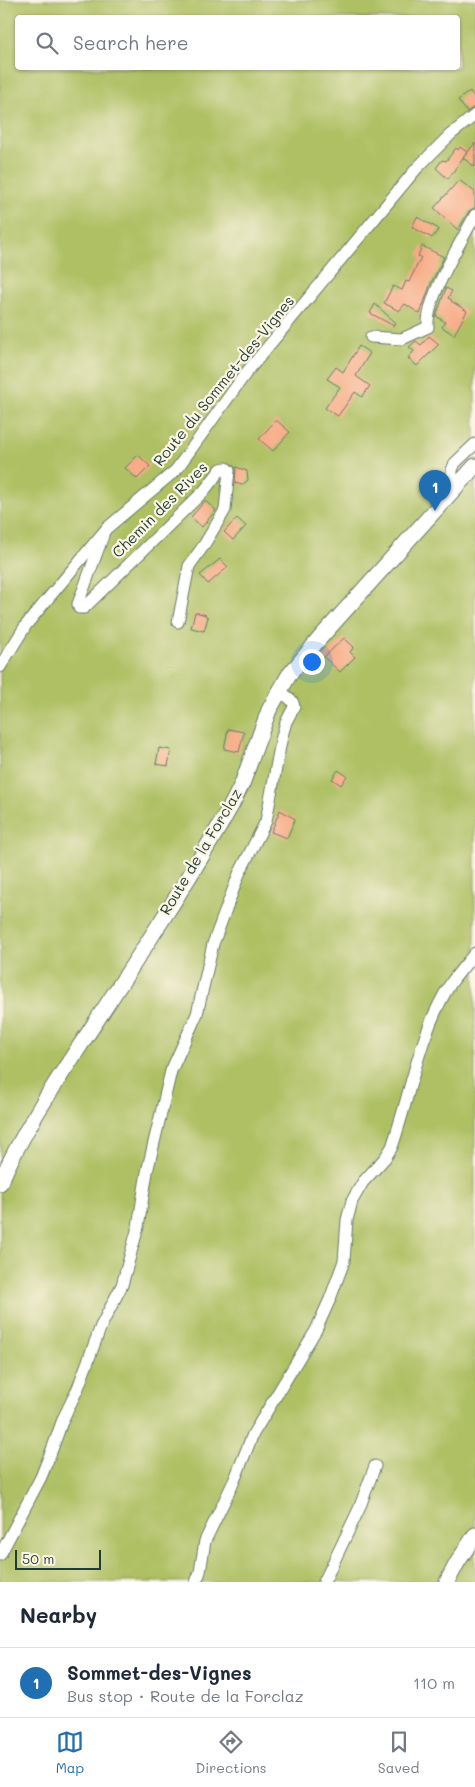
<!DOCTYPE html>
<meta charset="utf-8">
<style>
:root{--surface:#fff;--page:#f6f6f7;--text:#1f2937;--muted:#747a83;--line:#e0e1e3;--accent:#1f6fb2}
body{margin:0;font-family:Mali,sans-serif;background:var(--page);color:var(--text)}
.scale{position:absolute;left:15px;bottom:12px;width:86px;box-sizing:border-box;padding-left:5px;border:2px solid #1f3d34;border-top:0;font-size:14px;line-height:18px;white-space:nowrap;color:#1f3d34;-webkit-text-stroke:4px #fcf5e5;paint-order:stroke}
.you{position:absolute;left:311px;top:661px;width:18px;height:18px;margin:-12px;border:4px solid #fff;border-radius:50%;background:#1a73e8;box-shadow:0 0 0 8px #1a73e833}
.badge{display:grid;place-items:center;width:32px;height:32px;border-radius:50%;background:var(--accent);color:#fff;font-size:16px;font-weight:700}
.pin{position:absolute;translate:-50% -41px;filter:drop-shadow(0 1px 2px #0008)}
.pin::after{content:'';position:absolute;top:26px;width:18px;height:15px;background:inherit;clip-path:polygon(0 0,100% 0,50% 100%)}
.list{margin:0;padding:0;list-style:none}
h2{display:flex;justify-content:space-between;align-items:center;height:65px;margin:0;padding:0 20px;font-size:21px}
h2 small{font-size:16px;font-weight:400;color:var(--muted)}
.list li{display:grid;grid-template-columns:32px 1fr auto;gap:15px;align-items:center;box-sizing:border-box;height:70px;padding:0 20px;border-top:1px solid var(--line)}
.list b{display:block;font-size:19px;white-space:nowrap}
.list p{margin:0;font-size:16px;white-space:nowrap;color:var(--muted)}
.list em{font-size:16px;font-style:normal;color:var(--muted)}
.icon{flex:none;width:28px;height:28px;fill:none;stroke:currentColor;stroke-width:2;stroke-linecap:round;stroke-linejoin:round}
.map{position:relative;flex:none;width:475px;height:1582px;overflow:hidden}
.search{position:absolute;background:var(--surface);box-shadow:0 1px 4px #0004;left:15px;right:15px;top:15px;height:55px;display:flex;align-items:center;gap:12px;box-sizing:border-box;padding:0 18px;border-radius:5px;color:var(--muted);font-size:19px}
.sheet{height:135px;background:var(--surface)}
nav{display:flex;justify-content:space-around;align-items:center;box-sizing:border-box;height:70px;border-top:1px solid var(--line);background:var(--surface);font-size:14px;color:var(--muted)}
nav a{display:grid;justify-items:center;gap:2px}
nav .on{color:var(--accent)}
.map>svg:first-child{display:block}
.park{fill:#aec063;stroke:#667e4c;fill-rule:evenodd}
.building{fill:#f7ab86}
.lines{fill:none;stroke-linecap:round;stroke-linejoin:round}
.minor-casing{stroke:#687869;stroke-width:13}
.secondary-casing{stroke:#687869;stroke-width:17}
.minor{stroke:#fff;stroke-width:11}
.secondary{stroke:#fff;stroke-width:15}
.labels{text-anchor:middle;stroke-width:4.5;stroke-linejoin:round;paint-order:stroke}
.street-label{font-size:15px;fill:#1f3d34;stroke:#fcf5e5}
</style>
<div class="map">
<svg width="475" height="1582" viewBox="0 0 475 1582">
<rect width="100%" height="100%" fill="#fcf5e5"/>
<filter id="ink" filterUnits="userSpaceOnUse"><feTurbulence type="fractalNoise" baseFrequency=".02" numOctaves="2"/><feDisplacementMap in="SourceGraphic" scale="10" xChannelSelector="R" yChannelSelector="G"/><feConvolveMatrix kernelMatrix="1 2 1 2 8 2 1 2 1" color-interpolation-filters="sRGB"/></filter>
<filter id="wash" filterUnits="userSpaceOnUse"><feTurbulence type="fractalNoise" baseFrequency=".0096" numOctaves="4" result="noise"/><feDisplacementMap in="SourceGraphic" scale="20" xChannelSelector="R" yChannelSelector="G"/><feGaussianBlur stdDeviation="1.12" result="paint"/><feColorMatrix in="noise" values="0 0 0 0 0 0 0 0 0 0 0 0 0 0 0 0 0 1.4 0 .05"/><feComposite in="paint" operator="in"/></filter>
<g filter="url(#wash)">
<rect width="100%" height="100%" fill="#f0e7cb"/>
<!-- park -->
<path class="park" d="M 0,0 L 475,0 L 475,1582 L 0,1582 ZM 18,18 L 458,18 L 458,68 L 18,68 Z"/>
<g id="blocks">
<!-- building -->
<g class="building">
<path d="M 470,91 L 475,98 L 475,106 L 467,112 L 458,100 Z"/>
<path d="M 475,143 L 475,167 L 463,158 Z"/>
<path d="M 460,147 L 467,152 L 448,179 L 436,168 L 442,160 L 446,161 L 456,148 L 458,150 Z"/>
<path d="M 459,180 L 475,192 L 475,208 L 469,211 L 458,230 L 434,208 Z"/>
<path d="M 417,217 L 439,229 L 432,238 L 412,227 Z"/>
<path d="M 422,246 L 444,257 L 431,283 L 420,314 L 405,304 L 399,311 L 384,303 L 393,286 L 402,290 L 406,281 L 409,282 L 421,257 L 418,256 Z"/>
<path d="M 446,288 L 452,291 L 448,298 L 452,300 L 451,301 L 467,311 L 454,335 L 442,327 L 445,322 L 436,316 Z"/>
<path d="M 375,304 L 396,323 L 394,326 L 370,313 Z"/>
<path d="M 429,336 L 439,344 L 417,366 L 408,358 L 414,351 L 409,347 L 416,341 L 421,345 Z"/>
<path d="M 359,346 L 370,353 L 356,376 L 370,386 L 362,397 L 355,392 L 338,416 L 325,408 L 340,387 L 327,379 L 336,367 L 343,372 Z"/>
<path d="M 276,420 L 290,432 L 273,451 L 259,439 Z"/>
<path d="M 138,455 L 150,466 L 137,479 L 125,468 Z"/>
<path d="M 236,467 L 247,471 L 248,480 L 242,485 L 235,483 Z"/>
<path d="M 205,501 L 216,510 L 202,527 L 191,517 Z"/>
<path d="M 237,518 L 246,526 L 233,540 L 224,532 Z"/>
<path d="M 220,559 L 228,567 L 208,584 L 200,575 Z"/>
<path d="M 195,612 L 206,615 L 206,617 L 208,617 L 204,631 L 191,628 Z"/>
<path d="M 344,638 L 354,647 L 350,652 L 355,657 L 340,672 L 324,657 Z"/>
<path d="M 228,729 L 244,732 L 239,752 L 224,749 Z"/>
<path d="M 159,748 L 171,750 L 168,766 L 156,764 Z"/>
<path d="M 338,770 L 347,776 L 341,785 L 332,779 Z"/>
<path d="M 280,810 L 295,819 L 287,838 L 271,832 Z"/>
</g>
</g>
</g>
<g filter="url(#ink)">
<use href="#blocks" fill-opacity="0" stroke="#687869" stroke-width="1"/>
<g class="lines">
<!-- minor casing -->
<g class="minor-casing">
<g id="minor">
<path d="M 371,337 L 402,339 L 428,327 C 426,297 461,243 475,215"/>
<path d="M 458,485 L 452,476 L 452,470 L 455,463 L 475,444"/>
<path d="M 103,536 L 78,604 L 79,608 L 84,608 L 204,491 L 221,469 L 226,468 L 229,470 L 225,510 L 204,545 L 189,566 L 178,622"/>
<path d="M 0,667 L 26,625 L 107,528 L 176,470 L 246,373 L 417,168 L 450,135 L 475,115"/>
<path d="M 0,1555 L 41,1477 L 53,1447 L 63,1419 L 78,1388 L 101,1326 L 122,1285 L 138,1227 L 147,1172 L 171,1071 L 197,1014 L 213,944 L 239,874 L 266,821 L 282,736 L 286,722 L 294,707 C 293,698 286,696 279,692"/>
<path d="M 196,1582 L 200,1572 L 205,1541 L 234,1481 L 253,1434 L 316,1330 L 330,1299 L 344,1261 L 347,1220 L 352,1201 L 363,1182 L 385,1158 L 392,1147 C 411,1092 419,1033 451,983 C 458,973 467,963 475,953"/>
<path d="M 324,1582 L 359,1509 L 375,1466"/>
</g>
</g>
<!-- secondary casing -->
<g class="secondary-casing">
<g id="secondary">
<path d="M 0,1183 C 25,1126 61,1075 95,1023 C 142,951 190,879 232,804 L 242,784 L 269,710 L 289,675 L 320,638 L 475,466"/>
<path d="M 447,1582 L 457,1563 L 475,1535"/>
</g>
</g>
<!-- minor -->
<use href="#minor" class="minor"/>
<!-- secondary -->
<use href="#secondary" class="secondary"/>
</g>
</g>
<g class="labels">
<!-- street labels -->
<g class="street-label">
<text transform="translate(224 381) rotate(-51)" y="5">Route du Sommet-des-Vignes</text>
<text transform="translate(160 510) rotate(-45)" y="5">Chemin des Rives</text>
<text transform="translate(201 852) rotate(-59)" y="5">Route de la Forclaz</text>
</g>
</g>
</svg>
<div class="scale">50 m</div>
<div class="you"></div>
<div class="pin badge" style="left:435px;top:511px">1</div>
<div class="search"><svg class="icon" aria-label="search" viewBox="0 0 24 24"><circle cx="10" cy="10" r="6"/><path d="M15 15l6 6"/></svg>Search here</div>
</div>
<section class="sheet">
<h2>Nearby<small></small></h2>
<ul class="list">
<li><span class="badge">1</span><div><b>Sommet-des-Vignes</b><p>Bus stop · Route de la Forclaz</p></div><em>110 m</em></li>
</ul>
</section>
<nav>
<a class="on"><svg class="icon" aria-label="map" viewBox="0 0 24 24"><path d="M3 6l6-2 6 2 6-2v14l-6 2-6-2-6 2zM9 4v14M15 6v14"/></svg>Map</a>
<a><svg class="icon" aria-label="directions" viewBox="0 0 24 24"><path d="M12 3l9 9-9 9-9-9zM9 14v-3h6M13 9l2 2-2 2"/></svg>Directions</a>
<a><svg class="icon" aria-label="saved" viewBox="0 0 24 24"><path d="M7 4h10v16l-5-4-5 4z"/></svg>Saved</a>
</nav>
